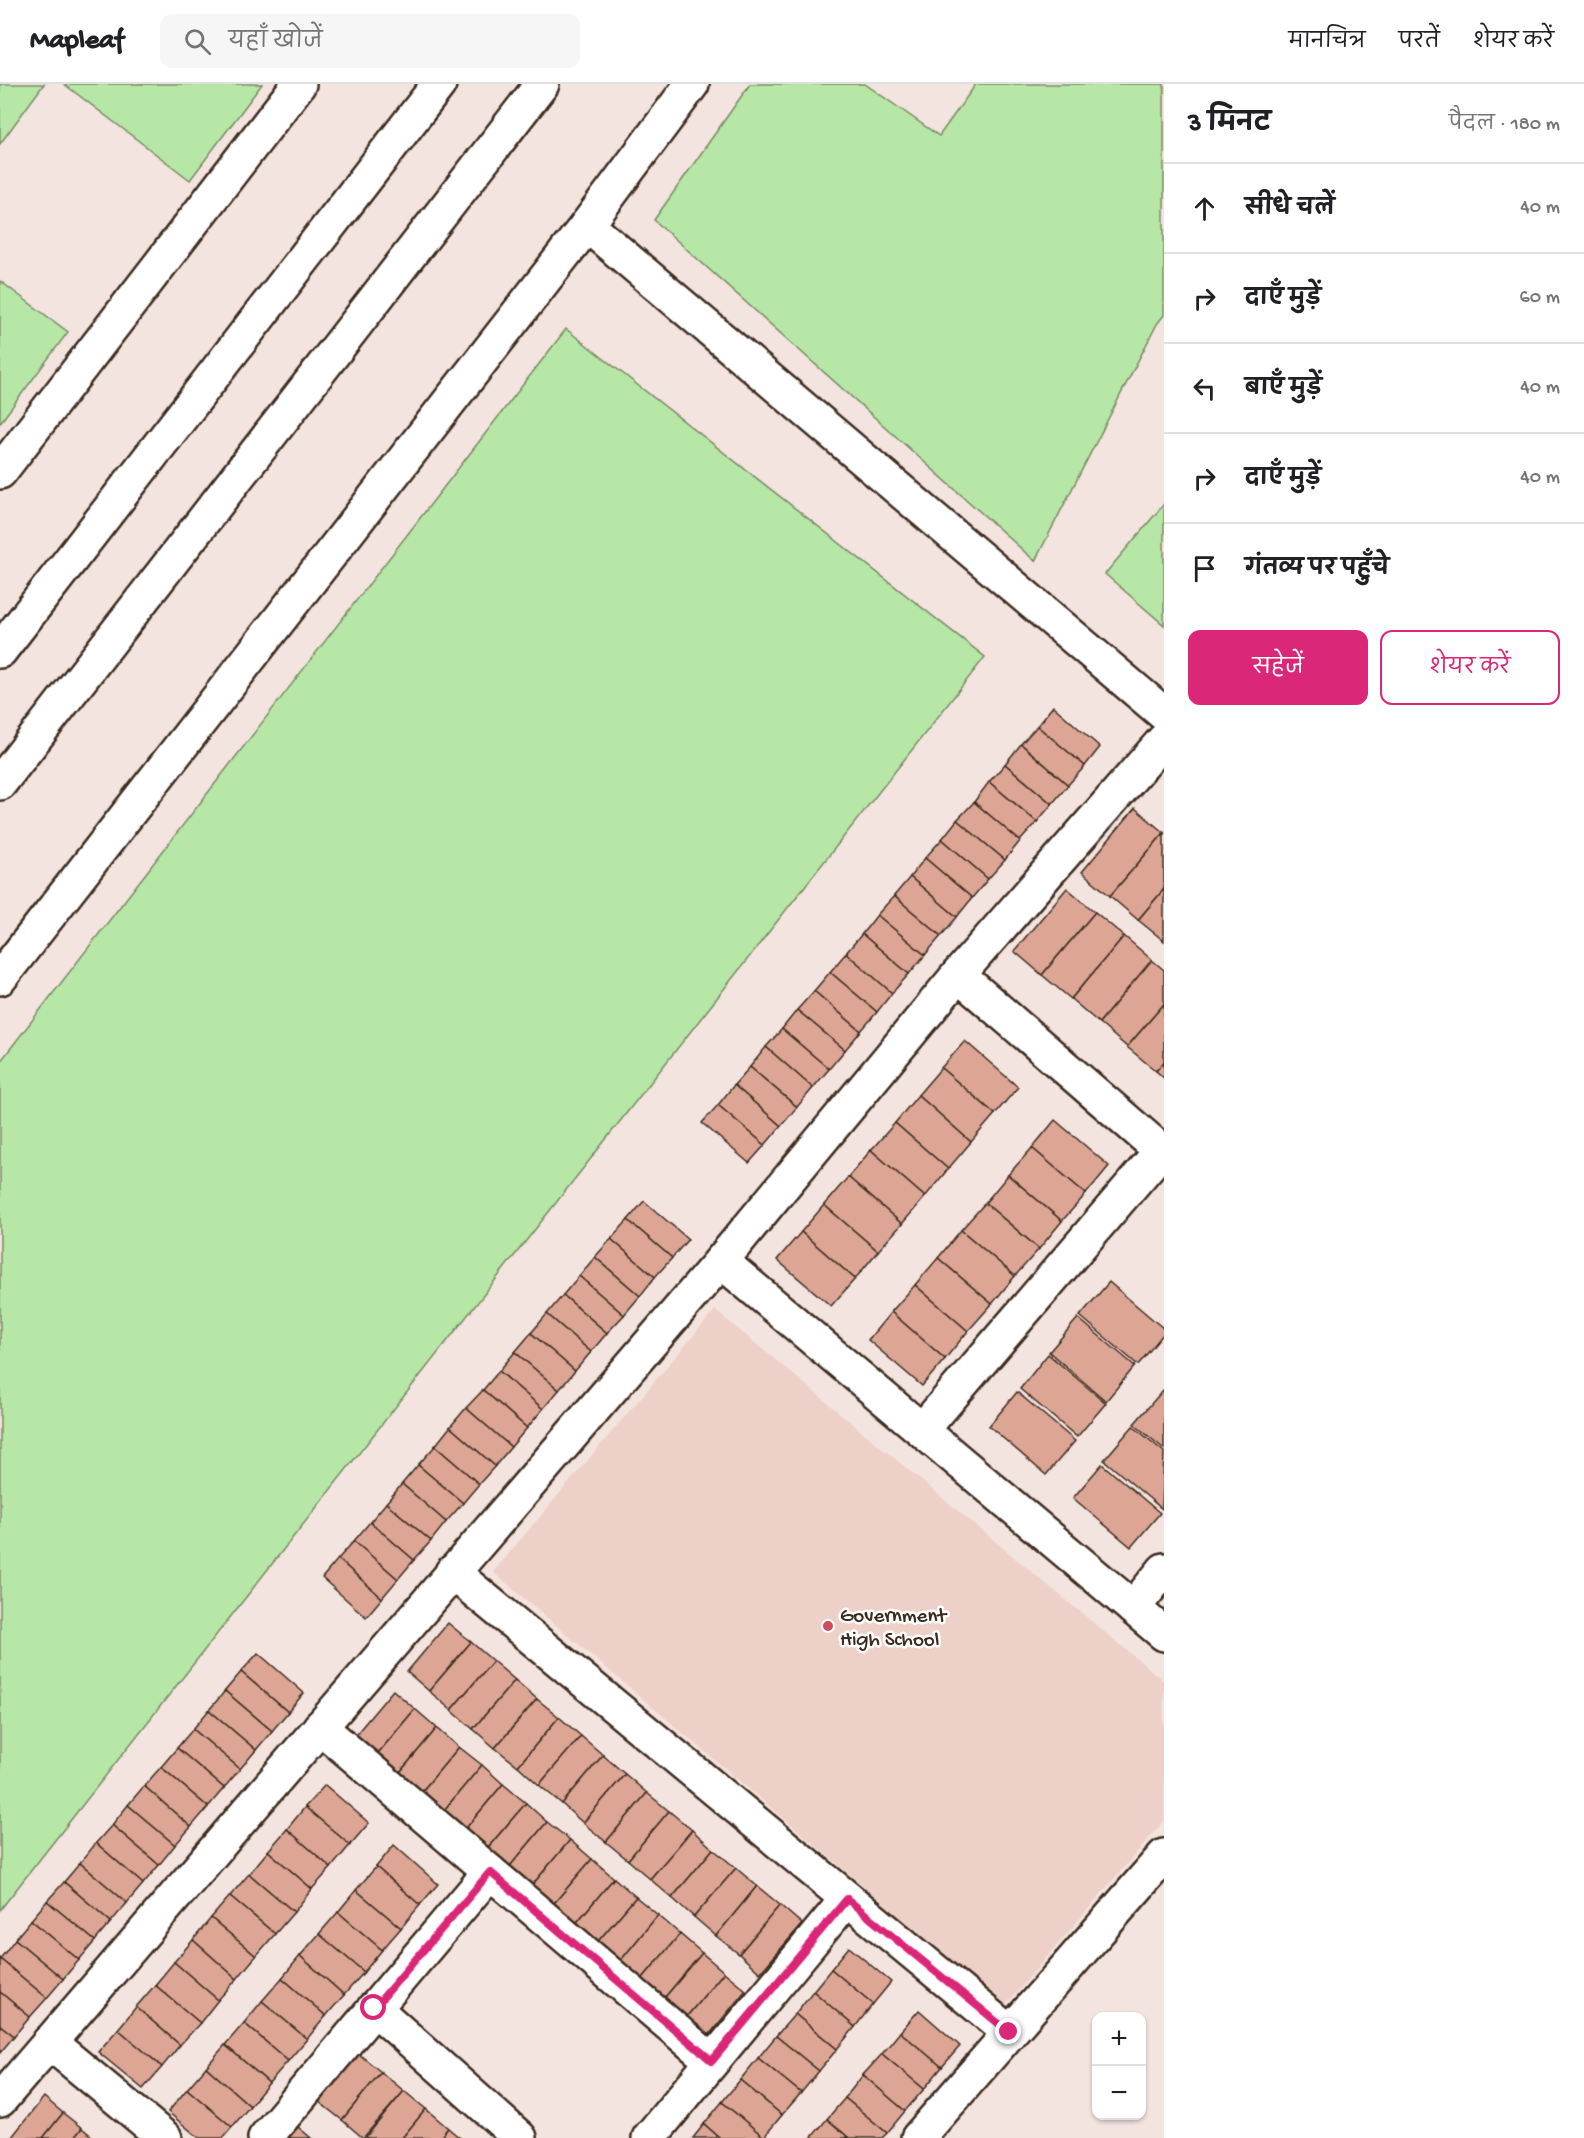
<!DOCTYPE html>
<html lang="hi">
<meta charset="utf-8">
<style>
:root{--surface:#fff;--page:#f6f6f6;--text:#202124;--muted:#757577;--line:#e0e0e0;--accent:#db2777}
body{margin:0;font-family:"Gochi Hand","Playpen Sans Deva",sans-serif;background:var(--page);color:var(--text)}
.controls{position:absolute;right:18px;bottom:18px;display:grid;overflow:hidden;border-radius:12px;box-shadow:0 2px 4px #0004}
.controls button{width:54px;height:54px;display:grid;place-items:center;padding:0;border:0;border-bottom:2px solid var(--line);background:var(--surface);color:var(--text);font:30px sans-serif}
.stop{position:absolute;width:18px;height:18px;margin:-14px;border:4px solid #db2777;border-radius:50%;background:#fff}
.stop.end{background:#db2777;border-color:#fff;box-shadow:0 2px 6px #0008}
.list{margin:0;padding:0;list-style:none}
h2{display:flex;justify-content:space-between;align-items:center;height:78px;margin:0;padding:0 24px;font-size:26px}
h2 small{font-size:20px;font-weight:400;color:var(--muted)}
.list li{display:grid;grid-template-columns:39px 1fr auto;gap:18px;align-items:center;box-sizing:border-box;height:90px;padding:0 24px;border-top:2px solid var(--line)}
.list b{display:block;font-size:22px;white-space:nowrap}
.list em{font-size:20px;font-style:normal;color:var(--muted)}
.actions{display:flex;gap:12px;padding:18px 24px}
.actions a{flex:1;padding:14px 0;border:2px solid var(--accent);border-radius:12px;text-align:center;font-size:21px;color:var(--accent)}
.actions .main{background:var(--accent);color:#fff}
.icon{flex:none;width:33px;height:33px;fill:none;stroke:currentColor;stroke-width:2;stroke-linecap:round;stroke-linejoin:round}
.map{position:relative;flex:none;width:1164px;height:2054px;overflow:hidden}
header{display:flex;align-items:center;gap:36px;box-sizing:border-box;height:84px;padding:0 30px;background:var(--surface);border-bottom:2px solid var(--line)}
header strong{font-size:28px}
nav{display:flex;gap:33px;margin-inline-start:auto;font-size:21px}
.search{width:420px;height:54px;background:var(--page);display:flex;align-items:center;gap:15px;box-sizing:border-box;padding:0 21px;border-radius:12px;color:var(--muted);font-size:22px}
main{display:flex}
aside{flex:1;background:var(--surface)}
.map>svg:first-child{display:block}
.built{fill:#edd1c8}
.green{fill:#b6e7a7;stroke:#788862;stroke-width:1.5}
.building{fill:#dca594;stroke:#3b2a1e;stroke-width:1.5}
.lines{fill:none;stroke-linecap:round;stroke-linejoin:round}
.minor-casing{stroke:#3b2a1e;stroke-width:38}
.tertiary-casing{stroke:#3b2a1e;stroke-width:38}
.trunk-casing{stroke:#3b2a1e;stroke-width:38}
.minor{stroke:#fff;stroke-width:33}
.tertiary{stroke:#fff;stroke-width:33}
.trunk{stroke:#fff;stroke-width:33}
.route{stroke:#db2777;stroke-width:8}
.poi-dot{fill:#d1495b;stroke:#fff;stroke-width:2}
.labels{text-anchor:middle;stroke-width:5;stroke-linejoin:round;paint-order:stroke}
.poi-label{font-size:21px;fill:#3b2a1e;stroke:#fff;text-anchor:start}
</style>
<header>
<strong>Mapleaf</strong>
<div class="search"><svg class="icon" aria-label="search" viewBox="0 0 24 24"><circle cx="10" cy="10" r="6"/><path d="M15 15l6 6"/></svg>यहाँ खोजें</div>
<nav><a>मानचित्र</a><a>परतें</a><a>शेयर करें</a></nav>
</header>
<main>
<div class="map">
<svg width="1164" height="2054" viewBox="0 0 1164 2054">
<rect width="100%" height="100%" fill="#f4e4df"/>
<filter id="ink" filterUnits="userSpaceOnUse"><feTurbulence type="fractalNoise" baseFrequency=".0167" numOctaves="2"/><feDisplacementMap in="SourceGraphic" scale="12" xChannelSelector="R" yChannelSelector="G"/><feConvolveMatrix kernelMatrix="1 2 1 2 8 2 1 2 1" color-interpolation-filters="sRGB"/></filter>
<g filter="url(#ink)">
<!-- built -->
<path class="built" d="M 715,1226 L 1164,1597 L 1164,1737 L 1005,1922 L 493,1488 Z"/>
<!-- green -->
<g class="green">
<path d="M 0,0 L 44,0 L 0,60 Z"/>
<path d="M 64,0 L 262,0 L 190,96 Z"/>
<path d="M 750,0 L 865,0 L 939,52 L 976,0 L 1164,0 L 1164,231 L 1157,240 L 1035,477 L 654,136 Z"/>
<path d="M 0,197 L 68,248 L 0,339 Z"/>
<path d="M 566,245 L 985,573 L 0,1826 L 0,978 Z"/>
<path d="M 1164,420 L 1164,541 L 1105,490 Z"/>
</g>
<!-- building -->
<g class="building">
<path d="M 1053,622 L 1100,663 L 1085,682 L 1037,642 Z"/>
<path d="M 1037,642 L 1085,682 L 1068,701 L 1021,660 Z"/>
<path d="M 1021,660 L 1068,701 L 1052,720 L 1005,680 Z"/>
<path d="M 1005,680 L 1052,720 L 1037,738 L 989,698 Z"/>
<path d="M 989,698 L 1037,738 L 1020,757 L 974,718 Z"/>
<path d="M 974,718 L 1020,757 L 1005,776 L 957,736 Z"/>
<path d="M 1135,724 L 1164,749 L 1110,812 L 1082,788 Z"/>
<path d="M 957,736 L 1005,776 L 988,795 L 942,755 Z"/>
<path d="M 1164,749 L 1164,805 L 1138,836 L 1110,812 Z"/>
<path d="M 942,755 L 988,795 L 972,814 L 925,774 Z"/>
<path d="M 925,774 L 972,814 L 957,833 L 910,793 Z"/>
<path d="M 910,793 L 957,833 L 941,852 L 894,812 Z"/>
<path d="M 1067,804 L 1095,828 L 1042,891 L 1014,867 Z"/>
<path d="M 1164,805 L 1164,857 L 1138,836 Z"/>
<path d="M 894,812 L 941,852 L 925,871 L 877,831 Z"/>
<path d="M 1095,828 L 1124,852 L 1071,915 L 1042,891 Z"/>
<path d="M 877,831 L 925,871 L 909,890 L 862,850 Z"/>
<path d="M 862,850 L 909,890 L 892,909 L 846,869 Z"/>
<path d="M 1124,852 L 1152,876 L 1099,939 L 1071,915 Z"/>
<path d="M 846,869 L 892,909 L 877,928 L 830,888 Z"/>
<path d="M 1152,876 L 1164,886 L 1164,920 L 1127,963 L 1099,939 Z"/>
<path d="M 830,888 L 877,928 L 861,947 L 814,907 Z"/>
<path d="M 814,907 L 861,947 L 845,966 L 797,926 Z"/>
<path d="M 1164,920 L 1164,978 L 1156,987 L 1127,963 Z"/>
<path d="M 797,926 L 845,966 L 829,985 L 782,945 Z"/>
<path d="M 782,945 L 829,985 L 813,1004 L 766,963 Z"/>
<path d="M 965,957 L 1018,1003 L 995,1030 L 941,984 Z"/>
<path d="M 766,963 L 813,1004 L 797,1023 L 750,983 Z"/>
<path d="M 1164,978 L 1164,994 L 1156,987 Z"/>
<path d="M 750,983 L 797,1023 L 781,1042 L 734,1001 Z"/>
<path d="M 941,984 L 995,1030 L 971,1058 L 918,1011 Z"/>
<path d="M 734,1001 L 781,1042 L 765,1061 L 718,1021 Z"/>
<path d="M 918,1011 L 971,1058 L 948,1085 L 895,1039 Z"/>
<path d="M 718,1021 L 765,1061 L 749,1079 L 702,1039 Z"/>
<path d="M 1055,1036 L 1109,1082 L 1086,1110 L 1032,1064 Z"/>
<path d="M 895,1039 L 948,1085 L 925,1113 L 871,1066 Z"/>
<path d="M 1032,1064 L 1086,1110 L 1062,1137 L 1008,1091 Z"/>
<path d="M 871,1066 L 925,1113 L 902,1140 L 848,1093 Z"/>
<path d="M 1008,1091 L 1062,1137 L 1039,1165 L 985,1119 Z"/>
<path d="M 848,1093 L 902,1140 L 878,1167 L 824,1121 Z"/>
<path d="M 644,1117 L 688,1155 L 672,1174 L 628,1136 Z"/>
<path d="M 985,1119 L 1039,1165 L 1015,1192 L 961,1146 Z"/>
<path d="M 824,1121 L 878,1167 L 855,1195 L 801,1148 Z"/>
<path d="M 628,1136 L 672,1174 L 655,1193 L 611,1155 Z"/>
<path d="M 961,1146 L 1015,1192 L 992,1220 L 938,1174 Z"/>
<path d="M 801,1148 L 855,1195 L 831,1222 L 777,1176 Z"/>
<path d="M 611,1155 L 655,1193 L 640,1212 L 595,1173 Z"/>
<path d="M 595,1173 L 640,1212 L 624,1231 L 579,1192 Z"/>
<path d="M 938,1174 L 992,1220 L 968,1247 L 915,1201 Z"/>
<path d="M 579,1192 L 624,1231 L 607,1249 L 563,1211 Z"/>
<path d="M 1109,1198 L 1164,1245 L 1164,1249 L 1138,1281 L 1080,1232 Z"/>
<path d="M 915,1201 L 968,1247 L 945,1275 L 891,1228 Z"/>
<path d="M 563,1211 L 607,1249 L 591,1268 L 547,1230 Z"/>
<path d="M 891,1228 L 945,1275 L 922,1302 L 868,1256 Z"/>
<path d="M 547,1230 L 591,1268 L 575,1287 L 531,1249 Z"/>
<path d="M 1078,1234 L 1135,1282 L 1106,1317 L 1049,1268 Z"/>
<path d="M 531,1249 L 575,1287 L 559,1306 L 515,1268 Z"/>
<path d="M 515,1268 L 559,1306 L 543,1325 L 499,1287 Z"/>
<path d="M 1048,1270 L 1106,1319 L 1077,1353 L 1020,1305 Z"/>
<path d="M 499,1287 L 543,1325 L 527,1344 L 483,1306 Z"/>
<path d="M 483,1306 L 527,1344 L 511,1363 L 466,1324 Z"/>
<path d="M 1163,1306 L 1164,1307 L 1164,1365 L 1134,1340 Z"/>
<path d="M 1017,1308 L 1075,1357 L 1046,1391 L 989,1342 Z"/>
<path d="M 466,1324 L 511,1363 L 495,1382 L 450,1343 Z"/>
<path d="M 1133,1342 L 1164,1368 L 1162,1425 L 1104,1376 Z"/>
<path d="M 450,1343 L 495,1382 L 479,1400 L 435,1362 Z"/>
<path d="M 435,1362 L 479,1400 L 463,1419 L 418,1381 Z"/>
<path d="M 1102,1380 L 1160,1429 L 1131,1463 L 1073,1414 Z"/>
<path d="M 418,1381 L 463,1419 L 446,1438 L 402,1400 Z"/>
<path d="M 402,1400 L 446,1438 L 431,1457 L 386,1419 Z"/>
<path d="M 386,1419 L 431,1457 L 414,1476 L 370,1438 Z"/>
<path d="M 370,1438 L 414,1476 L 398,1495 L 354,1457 Z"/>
<path d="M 354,1457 L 398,1495 L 382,1514 L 338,1475 Z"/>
<path d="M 338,1475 L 382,1514 L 366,1533 L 322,1494 Z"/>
<path d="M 448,1539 L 471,1558 L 429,1607 L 407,1588 Z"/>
<path d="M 471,1558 L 493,1577 L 451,1626 L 429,1607 Z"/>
<path d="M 258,1569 L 304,1609 L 288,1628 L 241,1588 Z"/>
<path d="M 493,1577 L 515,1596 L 473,1645 L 451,1626 Z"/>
<path d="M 241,1588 L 288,1628 L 272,1647 L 225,1607 Z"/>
<path d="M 515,1596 L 537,1615 L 495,1664 L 473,1645 Z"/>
<path d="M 393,1606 L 415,1625 L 374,1674 L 352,1655 Z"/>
<path d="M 225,1607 L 272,1647 L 256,1666 L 209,1626 Z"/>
<path d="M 537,1615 L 559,1633 L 518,1682 L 495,1664 Z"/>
<path d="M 415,1625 L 437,1644 L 396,1693 L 374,1674 Z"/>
<path d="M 209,1626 L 256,1666 L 240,1685 L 193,1645 Z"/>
<path d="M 559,1633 L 581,1652 L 539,1701 L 518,1682 Z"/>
<path d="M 437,1644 L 459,1663 L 418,1712 L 396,1693 Z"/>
<path d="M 193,1645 L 240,1685 L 224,1704 L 177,1664 Z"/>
<path d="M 581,1652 L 603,1671 L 562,1720 L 539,1701 Z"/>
<path d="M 459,1663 L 482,1681 L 440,1731 L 418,1712 Z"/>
<path d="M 177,1664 L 224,1704 L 208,1723 L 161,1683 Z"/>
<path d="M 603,1671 L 625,1690 L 583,1739 L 562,1720 Z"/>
<path d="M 482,1681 L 503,1700 L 462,1749 L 440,1731 Z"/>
<path d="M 161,1683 L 208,1723 L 191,1743 L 144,1702 Z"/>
<path d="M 625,1690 L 647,1709 L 606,1758 L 583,1739 Z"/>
<path d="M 503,1700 L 526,1719 L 484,1768 L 462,1749 Z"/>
<path d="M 325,1701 L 369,1739 L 350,1761 L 305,1723 Z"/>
<path d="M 144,1702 L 191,1743 L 175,1761 L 128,1721 Z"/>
<path d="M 647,1709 L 669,1727 L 628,1776 L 606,1758 Z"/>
<path d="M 526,1719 L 547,1738 L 506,1787 L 484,1768 Z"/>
<path d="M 128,1721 L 175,1761 L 159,1781 L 112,1741 Z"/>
<path d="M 305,1723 L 350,1761 L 331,1784 L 287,1745 Z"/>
<path d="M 669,1727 L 692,1746 L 650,1795 L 628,1776 Z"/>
<path d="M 547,1738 L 570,1756 L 528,1806 L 506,1787 Z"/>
<path d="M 112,1741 L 159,1781 L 143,1800 L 96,1759 Z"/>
<path d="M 287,1745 L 331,1784 L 312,1805 L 268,1767 Z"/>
<path d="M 692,1746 L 713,1765 L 672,1814 L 650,1795 Z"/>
<path d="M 570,1756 L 592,1775 L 550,1824 L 528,1806 Z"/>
<path d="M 96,1759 L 143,1800 L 127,1819 L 80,1779 Z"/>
<path d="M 394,1761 L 438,1800 L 420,1821 L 376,1783 Z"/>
<path d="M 713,1765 L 736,1784 L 694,1833 L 672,1814 Z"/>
<path d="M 268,1767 L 312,1805 L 294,1828 L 249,1790 Z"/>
<path d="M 592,1775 L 614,1794 L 573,1843 L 550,1824 Z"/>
<path d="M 80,1779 L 127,1819 L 111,1838 L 64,1798 Z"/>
<path d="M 376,1783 L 420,1821 L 401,1844 L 356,1806 Z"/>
<path d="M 736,1784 L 757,1802 L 716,1852 L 694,1833 Z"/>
<path d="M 249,1790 L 294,1828 L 275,1850 L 230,1812 Z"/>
<path d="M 614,1794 L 636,1813 L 594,1862 L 573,1843 Z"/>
<path d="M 64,1798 L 111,1838 L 95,1857 L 47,1817 Z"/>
<path d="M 757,1802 L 780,1821 L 739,1870 L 716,1852 Z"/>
<path d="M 356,1806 L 401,1844 L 382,1866 L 338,1828 Z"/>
<path d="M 230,1812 L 275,1850 L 256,1872 L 211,1834 Z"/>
<path d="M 636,1813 L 658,1831 L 617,1881 L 594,1862 Z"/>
<path d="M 47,1817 L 95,1857 L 79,1876 L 31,1836 Z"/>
<path d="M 780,1821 L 802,1840 L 760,1889 L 739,1870 Z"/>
<path d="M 338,1828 L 382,1866 L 364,1888 L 319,1850 Z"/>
<path d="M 658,1831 L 680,1850 L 638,1900 L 617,1881 Z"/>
<path d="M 211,1834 L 256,1872 L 237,1895 L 193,1856 Z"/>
<path d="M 31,1836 L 79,1876 L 63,1895 L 15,1855 Z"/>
<path d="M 319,1850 L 364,1888 L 344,1911 L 300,1872 Z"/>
<path d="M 680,1850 L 702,1869 L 661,1918 L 638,1900 Z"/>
<path d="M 15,1855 L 63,1895 L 47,1914 L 0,1875 Z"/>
<path d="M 193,1856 L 237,1895 L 218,1916 L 174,1878 Z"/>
<path d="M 849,1863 L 891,1898 L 873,1920 L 831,1885 Z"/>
<path d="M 702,1869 L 724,1888 L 683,1937 L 661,1918 Z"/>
<path d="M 300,1872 L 344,1911 L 326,1932 L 282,1894 Z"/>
<path d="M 0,1875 L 47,1914 L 30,1933 L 0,1908 Z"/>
<path d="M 174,1878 L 218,1916 L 200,1939 L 155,1901 Z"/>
<path d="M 831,1885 L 873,1920 L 855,1943 L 813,1907 Z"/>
<path d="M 724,1888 L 746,1906 L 705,1956 L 683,1937 Z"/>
<path d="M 282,1894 L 326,1932 L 307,1955 L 262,1917 Z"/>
<path d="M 155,1901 L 200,1939 L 180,1961 L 136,1923 Z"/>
<path d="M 813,1907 L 855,1943 L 837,1965 L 795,1930 Z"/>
<path d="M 0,1908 L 30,1933 L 14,1952 L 0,1941 Z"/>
<path d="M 262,1917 L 307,1955 L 288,1977 L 244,1939 Z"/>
<path d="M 136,1923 L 180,1961 L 162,1983 L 118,1945 Z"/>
<path d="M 919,1926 L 960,1962 L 942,1983 L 900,1948 Z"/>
<path d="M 795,1930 L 837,1965 L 819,1987 L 776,1952 Z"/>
<path d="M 244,1939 L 288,1977 L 269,1999 L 225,1961 Z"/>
<path d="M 0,1941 L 14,1952 L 0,1969 Z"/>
<path d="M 118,1945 L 162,1983 L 143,2005 L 98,1968 Z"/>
<path d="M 900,1948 L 942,1983 L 924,2005 L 882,1970 Z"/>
<path d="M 776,1952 L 819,1987 L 801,2009 L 758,1974 Z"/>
<path d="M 225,1961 L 269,1999 L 250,2022 L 206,1983 Z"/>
<path d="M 359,1970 L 381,1988 L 342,2036 L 319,2018 Z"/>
<path d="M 882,1970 L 924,2005 L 905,2027 L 863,1991 Z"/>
<path d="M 758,1974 L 801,2009 L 782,2031 L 740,1996 Z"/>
<path d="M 206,1983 L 250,2022 L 232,2043 L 187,2005 Z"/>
<path d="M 381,1988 L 404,2007 L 363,2054 L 342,2036 Z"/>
<path d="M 863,1991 L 905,2027 L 887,2049 L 845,2014 Z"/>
<path d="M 740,1996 L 782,2031 L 764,2053 L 722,2018 Z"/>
<path d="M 187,2005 L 232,2043 L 223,2054 L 199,2054 L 168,2028 Z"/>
<path d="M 404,2007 L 426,2025 L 402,2054 L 365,2054 Z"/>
<path d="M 44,2013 L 63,2029 L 43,2054 L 11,2054 Z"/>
<path d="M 845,2014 L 887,2049 L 882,2054 L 849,2054 L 827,2035 Z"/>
<path d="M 722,2018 L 764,2053 L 764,2054 L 720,2054 L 704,2040 Z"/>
<path d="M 426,2025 L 448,2044 L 440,2054 L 402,2054 Z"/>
<path d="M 63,2029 L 82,2044 L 74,2054 L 43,2054 Z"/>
<path d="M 827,2035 L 849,2054 L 811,2054 Z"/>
<path d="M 704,2040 L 720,2054 L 693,2054 Z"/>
<path d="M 298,2043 L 311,2054 L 288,2054 Z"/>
<path d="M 82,2044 L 94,2054 L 74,2054 Z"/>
<path d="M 448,2044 L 460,2054 L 440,2054 Z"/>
</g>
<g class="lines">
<!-- minor casing -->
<g class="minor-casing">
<g id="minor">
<path d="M 958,891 L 1164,1069"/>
<path d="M 721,1177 L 1164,1550"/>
<path d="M 922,1346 L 1161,1067"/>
<path d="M 452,1488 L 1009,1948"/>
<path d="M 1133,1524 L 1164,1486"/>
<path d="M 320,1643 L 712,1977"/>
<path d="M 374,1924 L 520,2054"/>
<path d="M 49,1958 L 165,2054"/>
<path d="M 0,2016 L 721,1177 L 958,891 L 1164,656"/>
<path d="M 265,2054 L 490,1788"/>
<path d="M 649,2054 L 847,1815"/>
<path d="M 918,2054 L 1164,1772"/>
</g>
</g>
<!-- tertiary casing -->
<g class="tertiary-casing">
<g id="tertiary">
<path d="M 587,141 L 1164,630"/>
<path d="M 0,388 L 299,0"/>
<path d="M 0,894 L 587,141 L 692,0"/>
</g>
</g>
<!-- trunk casing -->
<g class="trunk-casing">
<g id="trunk">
<path d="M 0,567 L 439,0"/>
<path d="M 0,699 L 542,0"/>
</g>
</g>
<!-- minor -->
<use href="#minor" class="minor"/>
<!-- tertiary -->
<use href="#tertiary" class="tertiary"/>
<!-- trunk -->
<use href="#trunk" class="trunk"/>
</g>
</g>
<g class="lines" filter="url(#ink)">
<!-- route -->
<path class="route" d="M 374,1924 L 490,1788 L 712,1977 L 847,1815 L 1009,1948"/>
</g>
<!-- markers -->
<circle class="poi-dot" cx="828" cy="1542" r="6"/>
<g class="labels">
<!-- poi labels -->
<g class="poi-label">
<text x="840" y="1537">Government<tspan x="840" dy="24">High School</tspan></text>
</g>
</g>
</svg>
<div class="controls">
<button>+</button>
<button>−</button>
</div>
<div class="stop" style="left:374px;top:1924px"></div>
<div class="stop end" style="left:1009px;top:1948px"></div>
</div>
<aside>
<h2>3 मिनट<small>पैदल · 180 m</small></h2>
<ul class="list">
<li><svg class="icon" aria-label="ahead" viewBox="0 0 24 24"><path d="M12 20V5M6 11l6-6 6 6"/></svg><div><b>सीधे चलें</b></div><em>40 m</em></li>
<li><svg class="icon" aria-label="right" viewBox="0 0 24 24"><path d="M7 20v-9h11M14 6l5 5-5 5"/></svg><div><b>दाएँ मुड़ें</b></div><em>60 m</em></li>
<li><svg class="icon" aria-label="left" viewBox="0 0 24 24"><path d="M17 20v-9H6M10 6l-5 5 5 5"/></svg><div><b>बाएँ मुड़ें</b></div><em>40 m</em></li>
<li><svg class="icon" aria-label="right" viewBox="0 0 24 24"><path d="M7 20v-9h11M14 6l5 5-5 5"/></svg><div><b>दाएँ मुड़ें</b></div><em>40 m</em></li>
<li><svg class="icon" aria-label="arrive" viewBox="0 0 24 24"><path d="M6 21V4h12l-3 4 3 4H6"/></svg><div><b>गंतव्य पर पहुँचे</b></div></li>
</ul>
<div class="actions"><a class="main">सहेजें</a><a>शेयर करें</a></div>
</aside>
</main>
